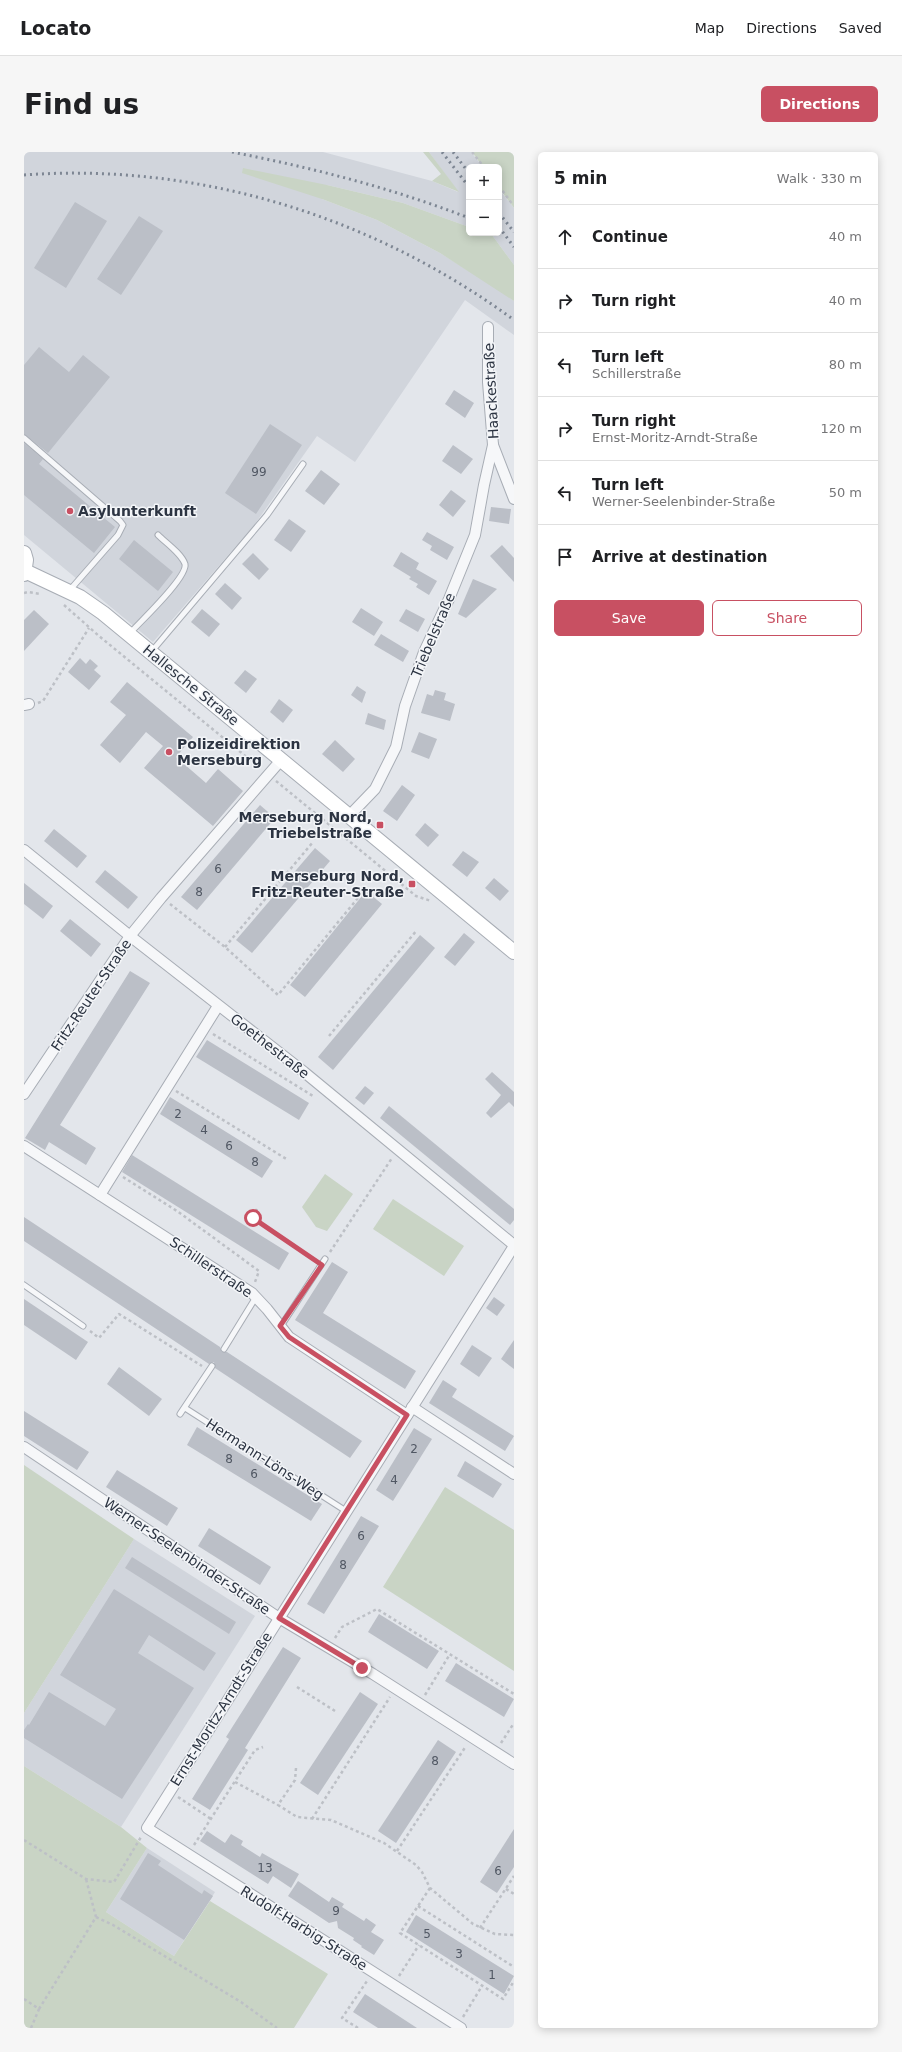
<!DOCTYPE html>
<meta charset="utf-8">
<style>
:root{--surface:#fff;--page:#f6f6f6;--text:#202124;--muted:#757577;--line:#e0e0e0;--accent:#c85062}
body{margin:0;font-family:"DejaVu Sans",sans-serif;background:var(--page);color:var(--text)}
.controls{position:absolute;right:12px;top:12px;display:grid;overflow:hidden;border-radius:6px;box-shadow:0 2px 10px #0003}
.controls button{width:36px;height:36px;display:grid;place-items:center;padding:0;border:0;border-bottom:1px solid var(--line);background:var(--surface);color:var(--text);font:20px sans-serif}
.stop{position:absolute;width:12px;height:12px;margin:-9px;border:3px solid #c85062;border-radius:50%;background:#fff}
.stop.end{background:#c85062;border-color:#fff;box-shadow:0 1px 4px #0008}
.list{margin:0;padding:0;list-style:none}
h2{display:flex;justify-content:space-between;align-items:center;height:52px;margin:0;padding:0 16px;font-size:17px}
h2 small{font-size:13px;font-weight:400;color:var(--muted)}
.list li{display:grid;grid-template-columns:26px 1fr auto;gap:12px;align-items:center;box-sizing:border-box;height:64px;padding:0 16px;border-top:1px solid var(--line)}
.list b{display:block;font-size:15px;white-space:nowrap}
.list p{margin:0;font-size:13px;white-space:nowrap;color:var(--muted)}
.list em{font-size:13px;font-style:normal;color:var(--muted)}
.actions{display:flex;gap:8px;padding:12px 16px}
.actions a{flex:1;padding:9px 0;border:1px solid var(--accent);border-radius:6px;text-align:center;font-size:14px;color:var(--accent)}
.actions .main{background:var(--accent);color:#fff}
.icon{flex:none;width:22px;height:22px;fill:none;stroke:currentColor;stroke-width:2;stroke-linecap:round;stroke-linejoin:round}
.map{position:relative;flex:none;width:490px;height:1876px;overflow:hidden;border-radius:6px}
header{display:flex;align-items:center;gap:24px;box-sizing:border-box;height:56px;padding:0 20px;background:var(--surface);border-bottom:1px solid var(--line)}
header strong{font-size:19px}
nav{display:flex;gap:22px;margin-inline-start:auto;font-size:14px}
.intro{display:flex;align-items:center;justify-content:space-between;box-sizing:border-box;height:96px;padding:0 24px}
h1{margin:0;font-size:28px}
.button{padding:10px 18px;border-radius:6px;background:var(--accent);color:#fff;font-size:14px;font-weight:700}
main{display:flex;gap:24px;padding:0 24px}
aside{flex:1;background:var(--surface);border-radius:6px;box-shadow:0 2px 10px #0003}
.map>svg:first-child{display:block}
.built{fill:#d1d5dc}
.green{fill:#c9d4c5}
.building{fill:#bbbfc7}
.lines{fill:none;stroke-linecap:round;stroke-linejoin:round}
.lane-casing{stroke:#a8adb5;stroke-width:7}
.street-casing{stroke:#a8adb5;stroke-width:12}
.secondary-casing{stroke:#a8adb5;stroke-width:16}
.path{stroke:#bdc0c6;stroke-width:2.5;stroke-dasharray:3 3;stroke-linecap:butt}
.lane{stroke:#f6f7f9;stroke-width:5}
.street{stroke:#f6f7f9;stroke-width:10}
.secondary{stroke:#fff;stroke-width:14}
.rail{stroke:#7d8693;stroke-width:3;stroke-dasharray:2 4;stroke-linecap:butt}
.route{stroke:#c85062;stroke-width:5}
.poi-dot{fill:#c85062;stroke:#f3f5f8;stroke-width:1.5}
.labels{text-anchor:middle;stroke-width:3;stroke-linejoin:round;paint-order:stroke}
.number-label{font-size:12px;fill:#505763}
.street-label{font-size:14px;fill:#2c3442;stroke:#f3f5f8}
.poi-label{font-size:14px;font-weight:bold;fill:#2c3442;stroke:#f3f5f8;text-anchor:start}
</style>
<header>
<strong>Locato</strong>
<nav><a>Map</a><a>Directions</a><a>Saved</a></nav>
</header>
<div class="intro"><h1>Find us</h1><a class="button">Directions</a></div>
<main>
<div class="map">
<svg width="490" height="1876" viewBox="0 0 490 1876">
<rect width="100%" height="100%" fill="#e3e6eb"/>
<!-- built -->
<g class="built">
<path d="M 0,0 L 299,0 L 408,29 L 434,40 L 405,0 L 447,0 L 459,15 L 445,15 L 445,75 L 379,51 L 303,33 L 298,47 L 353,68 L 416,101 L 480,141 L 490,149 L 490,183 L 441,148 L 331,310 L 293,284 L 231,372 L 129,490 L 0,383 Z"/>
<path d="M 475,37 L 490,56 L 490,113 L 468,83 L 461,81 L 475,81 Z"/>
<path d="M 110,1387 L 231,1464 L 97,1675 L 0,1614 L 0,1561 Z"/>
<path d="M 123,1696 L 191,1740 L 150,1804 L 82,1760 Z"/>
</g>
<!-- green -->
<g class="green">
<path d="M 399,0 L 405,0 L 435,40 L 408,29 L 417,22 Z"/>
<path d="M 448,0 L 490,0 L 490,56 L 475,36 L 475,15 L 459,15 Z"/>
<path d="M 219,16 L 303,33 L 379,51 L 445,75 L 445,81 L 461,81 L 468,83 L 490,113 L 490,149 L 416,101 L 353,68 L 298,47 L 218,21 Z"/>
<path d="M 301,1022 L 329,1042 L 303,1079 L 292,1075 L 278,1055 Z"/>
<path d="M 369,1047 L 440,1094 L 420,1124 L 349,1077 Z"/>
<path d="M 0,1313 L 110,1387 L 0,1561 Z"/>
<path d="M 421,1335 L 490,1378 L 490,1519 L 359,1435 Z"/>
<path d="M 0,1614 L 97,1675 L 123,1696 L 82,1760 L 150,1804 L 186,1749 L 304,1822 L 270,1876 L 0,1876 Z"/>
</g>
<!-- building -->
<g class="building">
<path d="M 51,50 L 83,69 L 42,136 L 10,116 Z"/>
<path d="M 115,64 L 139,79 L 97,143 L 73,127 Z"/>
<path d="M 15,195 L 45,220 L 59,203 L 86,225 L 24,301 L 0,282 L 0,213 Z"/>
<path d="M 430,238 L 450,251 L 441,266 L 421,252 Z"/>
<path d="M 246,272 L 278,293 L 232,362 L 201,341 Z"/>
<path d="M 0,291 L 19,307 L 15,312 L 91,375 L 70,401 L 0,343 Z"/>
<path d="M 429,293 L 449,307 L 437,322 L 418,309 Z"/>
<path d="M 297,318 L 316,332 L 300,353 L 281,339 Z"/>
<path d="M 427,338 L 442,349 L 429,365 L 415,353 Z"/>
<path d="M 467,355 L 487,357 L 485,372 L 465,369 Z"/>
<path d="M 265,367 L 282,379 L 267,400 L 250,388 Z"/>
<path d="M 403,380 L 430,395 L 423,408 L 406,398 L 408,394 L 398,388 Z"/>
<path d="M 110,388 L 149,420 L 134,439 L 95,407 Z"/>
<path d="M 478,393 L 490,406 L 490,430 L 466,404 Z"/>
<path d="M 377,400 L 395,411 L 392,417 L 413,429 L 405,443 L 392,435 L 394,432 L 385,427 L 387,425 L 369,414 Z"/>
<path d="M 229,401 L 245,417 L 235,428 L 218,412 Z"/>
<path d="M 449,427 L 473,437 L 442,466 L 434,462 Z"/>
<path d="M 201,431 L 218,446 L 208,458 L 191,442 Z"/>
<path d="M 337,456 L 359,470 L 350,484 L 328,470 Z"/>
<path d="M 178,457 L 196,472 L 185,485 L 167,470 Z"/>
<path d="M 382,457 L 401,467 L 394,480 L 375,469 Z"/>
<path d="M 10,458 L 25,472 L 0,499 L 0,468 Z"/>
<path d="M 357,482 L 385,499 L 379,510 L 350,493 Z"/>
<path d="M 56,506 L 62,512 L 66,507 L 74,514 L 70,518 L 77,524 L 65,538 L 44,520 Z"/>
<path d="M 221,518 L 233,527 L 222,541 L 210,531 Z"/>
<path d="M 103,530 L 169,585 L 152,605 L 182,631 L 194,617 L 219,639 L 189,674 L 120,616 L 139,594 L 122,580 L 96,611 L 76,593 L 102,563 L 86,550 Z"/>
<path d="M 333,534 L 342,540 L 338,551 L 327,543 Z"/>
<path d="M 411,538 L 422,541 L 420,548 L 431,552 L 426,569 L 397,561 L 403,542 L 409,544 Z"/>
<path d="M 255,547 L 269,558 L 259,571 L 246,560 Z"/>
<path d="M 344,561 L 362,568 L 360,578 L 341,572 Z"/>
<path d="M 395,580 L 413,587 L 405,607 L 387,600 Z"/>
<path d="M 311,588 L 331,607 L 319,620 L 298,602 Z"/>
<path d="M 378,633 L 391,643 L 373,669 L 359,659 Z"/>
<path d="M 236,653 L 251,666 L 173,758 L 157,745 Z"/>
<path d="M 401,671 L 415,683 L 404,695 L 391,683 Z"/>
<path d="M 30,677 L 63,704 L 53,716 L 20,689 Z"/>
<path d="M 291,696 L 306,709 L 228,801 L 212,788 Z"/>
<path d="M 439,699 L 455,710 L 443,725 L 428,713 Z"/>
<path d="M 81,718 L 114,745 L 104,757 L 71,730 Z"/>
<path d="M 470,726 L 485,739 L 476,749 L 461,736 Z"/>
<path d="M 0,731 L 29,754 L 19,767 L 0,752 Z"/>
<path d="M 342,739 L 358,752 L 281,845 L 266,833 Z"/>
<path d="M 46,767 L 77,792 L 67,805 L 36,779 Z"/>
<path d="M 440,781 L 451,790 L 431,814 L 420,805 Z"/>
<path d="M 396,783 L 411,796 L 309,918 L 294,905 Z"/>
<path d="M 106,819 L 126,831 L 36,973 L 72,996 L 62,1013 L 25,990 L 21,998 L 1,986 Z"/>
<path d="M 183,888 L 285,951 L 275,968 L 172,905 Z"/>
<path d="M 468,920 L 490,940 L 490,955 L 485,950 L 467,966 L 462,961 L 477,943 L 461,927 Z"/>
<path d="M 341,934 L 350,941 L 340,953 L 331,946 Z"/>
<path d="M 146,945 L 249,1009 L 238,1026 L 136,962 Z"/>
<path d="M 365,954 L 490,1057 L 490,1068 L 486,1073 L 356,966 Z"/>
<path d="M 108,1003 L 265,1101 L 255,1118 L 98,1020 Z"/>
<path d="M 0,1065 L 196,1195 L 198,1200 L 203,1200 L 338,1289 L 326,1306 L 191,1216 L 190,1210 L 185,1212 L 0,1089 Z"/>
<path d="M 308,1110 L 324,1120 L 299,1161 L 392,1219 L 381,1237 L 271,1168 Z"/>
<path d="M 470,1145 L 481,1153 L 473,1164 L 462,1156 Z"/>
<path d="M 0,1147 L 64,1190 L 52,1208 L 0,1173 Z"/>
<path d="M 490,1188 L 490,1217 L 477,1207 Z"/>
<path d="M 448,1193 L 468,1206 L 455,1225 L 436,1212 Z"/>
<path d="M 95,1215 L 138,1247 L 125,1264 L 83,1232 Z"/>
<path d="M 419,1228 L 433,1237 L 428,1245 L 490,1284 L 481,1299 L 405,1251 Z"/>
<path d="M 0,1259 L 65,1300 L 53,1318 L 0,1284 Z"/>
<path d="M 173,1275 L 298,1352 L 287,1369 L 163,1293 Z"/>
<path d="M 390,1276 L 408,1287 L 369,1349 L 352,1338 Z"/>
<path d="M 441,1309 L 478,1332 L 469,1346 L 433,1324 Z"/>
<path d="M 93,1318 L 154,1356 L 143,1374 L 82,1335 Z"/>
<path d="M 337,1364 L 355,1374 L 300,1462 L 283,1452 Z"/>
<path d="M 185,1376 L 247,1415 L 236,1433 L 174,1394 Z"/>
<path d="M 108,1405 L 212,1470 L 205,1482 L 101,1416 Z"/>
<path d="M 90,1437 L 192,1501 L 180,1519 L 125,1483 L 114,1501 L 170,1536 L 98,1647 L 0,1586 L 0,1578 L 4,1572 L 5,1573 L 25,1540 L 81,1574 L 92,1557 L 36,1523 Z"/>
<path d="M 355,1462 L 415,1499 L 403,1517 L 344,1480 Z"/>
<path d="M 259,1495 L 277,1506 L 221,1596 L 224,1598 L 186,1658 L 168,1647 L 205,1587 L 202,1585 Z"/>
<path d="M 432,1511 L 490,1547 L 480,1565 L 421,1529 Z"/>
<path d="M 336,1540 L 354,1552 L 294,1643 L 276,1631 Z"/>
<path d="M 414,1588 L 432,1600 L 372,1691 L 354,1679 Z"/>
<path d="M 490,1677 L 490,1715 L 473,1741 L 456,1730 Z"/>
<path d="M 183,1679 L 201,1691 L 207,1682 L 219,1689 L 217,1693 L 236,1705 L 238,1701 L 275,1722 L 267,1736 L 249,1724 L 244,1732 L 176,1689 Z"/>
<path d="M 124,1701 L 137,1709 L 134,1713 L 178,1742 L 180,1738 L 189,1744 L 160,1788 L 96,1747 Z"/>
<path d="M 274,1729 L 305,1750 L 308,1745 L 320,1752 L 318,1755 L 340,1769 L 342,1766 L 352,1773 L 347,1780 L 360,1788 L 350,1803 L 337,1795 L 338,1794 L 329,1788 L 330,1786 L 314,1776 L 313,1769 L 305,1771 L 264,1744 Z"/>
<path d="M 392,1763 L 490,1824 L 480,1842 L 382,1780 Z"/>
<path d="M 341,1842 L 393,1876 L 354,1876 L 329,1860 Z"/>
</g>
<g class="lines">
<!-- lane casing -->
<g class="lane-casing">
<g id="lane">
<path d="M 0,286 L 96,369 L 99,373 L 94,383 L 45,439"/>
<path d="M 106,481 C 116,470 164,425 161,412 C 157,401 142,391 134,383"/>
<path d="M 128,499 L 243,363 L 279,312"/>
<path d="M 0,1133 L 59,1174"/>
<path d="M 257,1174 L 301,1107"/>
<path d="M 200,1197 L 232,1145"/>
<path d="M 161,1256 L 322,1359"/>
<path d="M 156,1262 L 188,1214"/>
</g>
</g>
<!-- street casing -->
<g class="street-casing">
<g id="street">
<path d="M 464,175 L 464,230 L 469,293 L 490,347"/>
<path d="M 0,553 L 5,552"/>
<path d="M 326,663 L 351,637 L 372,595 L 381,554 L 400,500 L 425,447 L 451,383 L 460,333 L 469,293"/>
<path d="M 0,698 L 106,784 L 280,920 L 490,1093"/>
<path d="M 0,942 L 106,784 L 137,746 L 258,607"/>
<path d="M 0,994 L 228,1141 L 243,1157 L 265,1185 L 383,1263"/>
<path d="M 76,1043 L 194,854"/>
<path d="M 388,1255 L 490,1322"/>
<path d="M 0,1295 L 255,1466 L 349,1522 L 490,1612"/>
<path d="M 437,1876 L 123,1676 L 490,1094"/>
</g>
</g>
<!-- secondary casing -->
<g class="secondary-casing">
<g id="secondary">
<path d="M 0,401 L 2,408 L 0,422"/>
<path d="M 1,419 L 56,445 L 79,461 L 490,800"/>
</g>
</g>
<!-- path -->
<g class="path">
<path d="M 448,0 L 460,15"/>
<path d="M 475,34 L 489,53"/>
<path d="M 0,441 L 4,440 L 17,442"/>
<path d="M 40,453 L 75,484 L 236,616"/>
<path d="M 14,551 L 19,549 L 65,476"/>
<path d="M 252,629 L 392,744 L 407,749"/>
<path d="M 146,752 L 201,795 L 254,843 L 343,735"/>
<path d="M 201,795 L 289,690"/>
<path d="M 189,882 L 289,944"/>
<path d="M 305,884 L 393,778"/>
<path d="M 152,939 L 264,1008"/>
<path d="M 99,1025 L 153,1059 L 235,1119 L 231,1130"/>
<path d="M 233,1057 L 229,1066 L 291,1109"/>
<path d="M 306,1100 L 368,1006"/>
<path d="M 66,1179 L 75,1186 L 95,1162 L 178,1214"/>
<path d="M 311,1486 L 318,1475 L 353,1457 L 490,1542"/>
<path d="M 273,1535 L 311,1559"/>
<path d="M 401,1543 L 426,1502"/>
<path d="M 477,1591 L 490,1571"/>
<path d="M 272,1616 L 271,1628 L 254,1653 L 273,1665 L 307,1668 L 360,1691 L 392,1713 L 398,1720 L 406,1736 L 449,1772 L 471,1782 L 490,1783"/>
<path d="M 211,1630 L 254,1653"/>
<path d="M 154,1645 L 187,1667"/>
<path d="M 288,1667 L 366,1545"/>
<path d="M 0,1688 L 62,1727 L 90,1730 L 117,1685"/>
<path d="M 170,1693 L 231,1598 L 239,1595"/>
<path d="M 373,1699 L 442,1594"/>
<path d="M 406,1736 L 376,1781 L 479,1847 L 490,1829"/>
<path d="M 482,1737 L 490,1742"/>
<path d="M 394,1754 L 490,1815"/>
<path d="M 72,1765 L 89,1773 L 217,1850 L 253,1876"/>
<path d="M 456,1776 L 490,1724"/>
<path d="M 375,1824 L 395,1793"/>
<path d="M 0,1847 L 15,1857 L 72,1765 L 62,1727"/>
<path d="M 439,1865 L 458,1834"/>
<path d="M 7,1876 L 15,1857"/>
<path d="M 334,1876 L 318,1866 L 343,1829"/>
</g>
<!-- lane -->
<use href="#lane" class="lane"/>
<!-- street -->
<use href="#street" class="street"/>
<!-- secondary -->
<use href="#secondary" class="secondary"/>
<!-- rail -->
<g class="rail">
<path d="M 208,0 C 289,16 368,36 445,66"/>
<path d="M 418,0 L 445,35"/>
<path d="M 429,0 L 445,21"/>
<path d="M 0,23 C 174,10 350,65 490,168"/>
<path d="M 475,61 L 490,80"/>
<path d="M 475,75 L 490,95"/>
</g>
</g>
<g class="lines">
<!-- route -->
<path class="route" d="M 229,1066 L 298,1113 L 256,1174 L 265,1185 L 383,1263 L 255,1466 L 338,1516"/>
</g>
<!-- markers -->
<g class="poi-dot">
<circle cx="46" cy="359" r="4"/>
<circle cx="145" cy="600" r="4"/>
<rect x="352" y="669" width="8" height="8" rx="2"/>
<rect x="384" y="728" width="8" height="8" rx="2"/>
</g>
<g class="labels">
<!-- number labels -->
<g class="number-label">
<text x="235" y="324">99</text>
<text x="194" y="721">6</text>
<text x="175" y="744">8</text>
<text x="154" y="966">2</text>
<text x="180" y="982">4</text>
<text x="205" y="998">6</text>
<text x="231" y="1014">8</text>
<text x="390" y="1301">2</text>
<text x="205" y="1311">8</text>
<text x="230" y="1326">6</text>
<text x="370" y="1332">4</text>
<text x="337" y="1388">6</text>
<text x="319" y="1417">8</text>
<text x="411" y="1613">8</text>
<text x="241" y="1720">13</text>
<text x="474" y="1723">6</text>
<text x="312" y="1763">9</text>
<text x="403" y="1786">5</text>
<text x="435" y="1806">3</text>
<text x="468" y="1827">1</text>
</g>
<!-- street labels -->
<g class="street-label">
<text transform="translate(467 239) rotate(-93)" y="5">Haackestraße</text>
<text transform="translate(409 483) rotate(-67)" y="5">Triebelstraße</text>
<text transform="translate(167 533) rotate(39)" y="5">Hallesche Straße</text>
<text transform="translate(67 843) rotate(-56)" y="5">Fritz-Reuter-Straße</text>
<text transform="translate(246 894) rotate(38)" y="5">Goethestraße</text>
<text transform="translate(187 1115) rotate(34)" y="5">Schillerstraße</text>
<text transform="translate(241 1307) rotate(33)" y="5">Hermann-Löns-Weg</text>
<text transform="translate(163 1404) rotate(34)" y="5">Werner-Seelenbinder-Straße</text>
<text transform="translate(197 1557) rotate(-58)" y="5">Ernst-Moritz-Arndt-Straße</text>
<text transform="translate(280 1776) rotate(32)" y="5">Rudolf-Harbig-Straße</text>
</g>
<!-- poi labels -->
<g class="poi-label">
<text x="54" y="364">Asylunterkunft</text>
<text x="153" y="597">Polizeidirektion<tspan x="153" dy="16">Merseburg</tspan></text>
<text x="348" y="670" text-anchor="end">Merseburg Nord,<tspan x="348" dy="16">Triebelstraße</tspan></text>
<text x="380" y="729" text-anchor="end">Merseburg Nord,<tspan x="380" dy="16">Fritz-Reuter-Straße</tspan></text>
</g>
</g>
</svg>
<div class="controls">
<button>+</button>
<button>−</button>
</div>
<div class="stop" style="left:229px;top:1066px"></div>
<div class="stop end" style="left:338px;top:1516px"></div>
</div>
<aside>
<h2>5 min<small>Walk · 330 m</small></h2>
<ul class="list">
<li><svg class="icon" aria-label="ahead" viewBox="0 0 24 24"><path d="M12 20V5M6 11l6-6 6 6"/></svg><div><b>Continue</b></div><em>40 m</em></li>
<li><svg class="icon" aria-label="right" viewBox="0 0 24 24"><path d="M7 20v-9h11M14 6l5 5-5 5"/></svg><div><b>Turn right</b></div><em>40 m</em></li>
<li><svg class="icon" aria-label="left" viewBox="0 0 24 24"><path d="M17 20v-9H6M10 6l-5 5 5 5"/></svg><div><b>Turn left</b><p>Schillerstraße</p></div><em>80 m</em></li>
<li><svg class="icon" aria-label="right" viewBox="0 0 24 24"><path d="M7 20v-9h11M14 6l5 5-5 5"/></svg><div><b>Turn right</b><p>Ernst-Moritz-Arndt-Straße</p></div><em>120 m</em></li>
<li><svg class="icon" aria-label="left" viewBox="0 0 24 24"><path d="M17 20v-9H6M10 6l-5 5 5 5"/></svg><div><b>Turn left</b><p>Werner-Seelenbinder-Straße</p></div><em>50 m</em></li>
<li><svg class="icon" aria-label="arrive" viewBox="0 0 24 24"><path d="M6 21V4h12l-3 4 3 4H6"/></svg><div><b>Arrive at destination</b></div></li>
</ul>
<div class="actions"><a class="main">Save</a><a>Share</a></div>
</aside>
</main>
